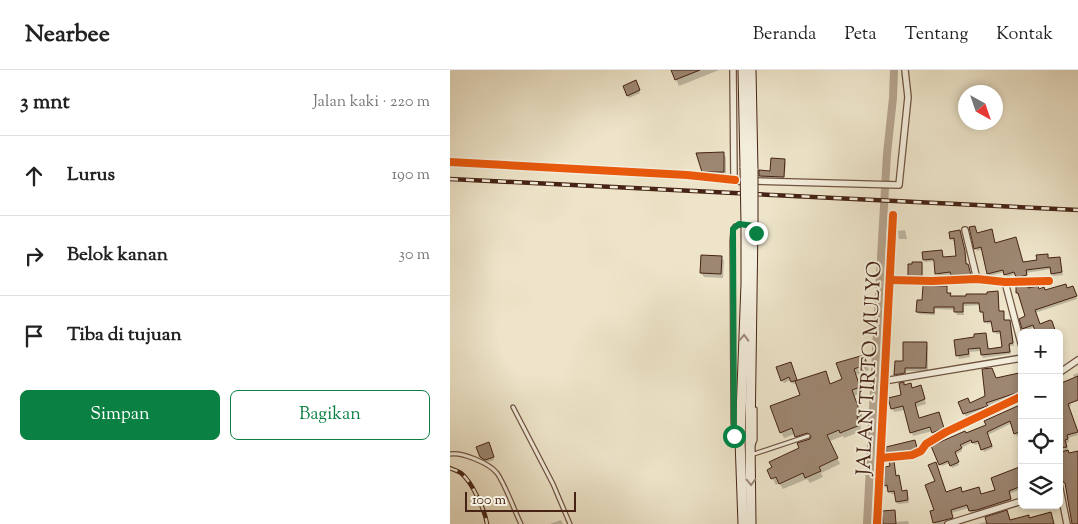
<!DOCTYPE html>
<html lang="id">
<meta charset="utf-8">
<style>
:root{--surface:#fff;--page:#f2f2f2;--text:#222;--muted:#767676;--line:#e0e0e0;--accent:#0b8043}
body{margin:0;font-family:"Sorts Mill Goudy",serif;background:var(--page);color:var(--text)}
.controls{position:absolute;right:15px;bottom:15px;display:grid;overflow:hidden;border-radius:8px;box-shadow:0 2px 8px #0003}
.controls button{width:45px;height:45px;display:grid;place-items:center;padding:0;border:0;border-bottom:1px solid var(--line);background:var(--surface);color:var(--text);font:25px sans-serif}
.compass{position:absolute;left:508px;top:15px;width:45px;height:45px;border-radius:50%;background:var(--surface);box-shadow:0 2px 8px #0003;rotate:140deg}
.scale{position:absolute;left:15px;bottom:12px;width:111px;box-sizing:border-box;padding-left:5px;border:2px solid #462314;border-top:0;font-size:14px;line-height:18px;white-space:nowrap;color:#462314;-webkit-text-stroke:4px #f3eddc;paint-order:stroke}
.stop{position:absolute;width:15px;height:15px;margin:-11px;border:4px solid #0b8043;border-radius:50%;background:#fff}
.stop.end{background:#0b8043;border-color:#fff;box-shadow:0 1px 5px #0008}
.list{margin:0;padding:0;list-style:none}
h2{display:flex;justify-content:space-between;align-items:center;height:65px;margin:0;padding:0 20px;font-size:21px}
h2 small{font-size:16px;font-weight:400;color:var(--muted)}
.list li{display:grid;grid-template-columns:32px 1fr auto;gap:15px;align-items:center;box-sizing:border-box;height:80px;padding:0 20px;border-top:1px solid var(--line)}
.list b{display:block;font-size:19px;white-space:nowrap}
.list em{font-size:16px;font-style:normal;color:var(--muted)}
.actions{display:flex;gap:10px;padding:15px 20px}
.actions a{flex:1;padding:11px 0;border:1px solid var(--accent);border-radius:8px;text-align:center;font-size:18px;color:var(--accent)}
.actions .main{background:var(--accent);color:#fff}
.icon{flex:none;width:28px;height:28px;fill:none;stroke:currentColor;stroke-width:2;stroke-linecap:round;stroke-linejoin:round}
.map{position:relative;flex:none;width:628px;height:454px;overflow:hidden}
header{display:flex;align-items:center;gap:30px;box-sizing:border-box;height:70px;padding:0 25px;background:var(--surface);border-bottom:1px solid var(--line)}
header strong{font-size:24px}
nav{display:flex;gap:28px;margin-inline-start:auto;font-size:18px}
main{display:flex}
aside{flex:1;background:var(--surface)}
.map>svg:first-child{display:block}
.shadow{fill:#0003}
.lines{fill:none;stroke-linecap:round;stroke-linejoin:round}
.canal{stroke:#b4a28b;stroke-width:8}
.building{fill:#9d8772;stroke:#462314}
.lane-casing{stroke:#705341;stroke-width:5.5}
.street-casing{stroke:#705341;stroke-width:8}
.secondary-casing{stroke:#462314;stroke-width:11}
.lane{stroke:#f3eddc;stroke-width:3}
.street{stroke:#f3eddc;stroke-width:5.5}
.secondary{stroke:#f3eddc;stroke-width:9}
.rail-casing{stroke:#462314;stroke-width:4.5}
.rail{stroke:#f3eddc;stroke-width:2.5;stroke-dasharray:8;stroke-linecap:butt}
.secondary-bridge-casing{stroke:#462314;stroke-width:11;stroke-linecap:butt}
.secondary-bridge{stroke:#f3eddc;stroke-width:9}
.cycleway-casing{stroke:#f3eddc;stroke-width:11}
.cycleway{stroke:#e8590c;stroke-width:8}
.oneway{stroke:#9c8878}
.route{stroke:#0b8043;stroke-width:6}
.labels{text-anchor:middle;stroke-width:4;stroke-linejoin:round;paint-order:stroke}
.street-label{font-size:20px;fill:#462314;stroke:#f3eddc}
</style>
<header>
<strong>Nearbee</strong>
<nav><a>Beranda</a><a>Peta</a><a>Tentang</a><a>Kontak</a></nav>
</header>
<main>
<aside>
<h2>3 mnt<small>Jalan kaki · 220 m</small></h2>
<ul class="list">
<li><svg class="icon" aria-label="ahead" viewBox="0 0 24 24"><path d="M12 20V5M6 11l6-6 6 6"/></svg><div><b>Lurus</b></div><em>190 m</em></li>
<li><svg class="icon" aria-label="right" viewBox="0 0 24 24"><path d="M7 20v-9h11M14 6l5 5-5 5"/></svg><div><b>Belok kanan</b></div><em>30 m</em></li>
<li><svg class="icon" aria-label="arrive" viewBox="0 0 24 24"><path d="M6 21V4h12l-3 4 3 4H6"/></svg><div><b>Tiba di tujuan</b></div></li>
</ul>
<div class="actions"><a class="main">Simpan</a><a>Bagikan</a></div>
</aside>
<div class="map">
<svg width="628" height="454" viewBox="0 0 628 454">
<rect width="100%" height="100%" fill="#ede4c9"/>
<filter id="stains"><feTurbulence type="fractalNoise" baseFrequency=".004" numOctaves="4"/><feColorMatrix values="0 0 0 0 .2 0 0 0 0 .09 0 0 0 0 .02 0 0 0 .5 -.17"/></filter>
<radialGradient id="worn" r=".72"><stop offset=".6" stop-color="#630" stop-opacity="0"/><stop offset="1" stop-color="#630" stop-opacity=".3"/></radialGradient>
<!-- shadow -->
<g class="shadow">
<path d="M 222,0 L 269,0 L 229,16 Z"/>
<path d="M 187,15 L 190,23 L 179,28 L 178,25 Z"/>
<path d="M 274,84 L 276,88 L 276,106 L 256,106 L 253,101 Z"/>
<path d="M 334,90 L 336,93 L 334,109 L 312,108 L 310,105 L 322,102 Z"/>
<path d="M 455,160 L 457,169 L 449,169 L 448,161 Z"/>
<path d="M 510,162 L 516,185 L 517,195 L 519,198 L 522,207 L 503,208 L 502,205 L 488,206 L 485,191 L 475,192 L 474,189 L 492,181 L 494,188 L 507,187 L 505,171 L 503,171 L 502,168 Z"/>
<path d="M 543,163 L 545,174 L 566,168 L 573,193 L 588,191 L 597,185 L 599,190 L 610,191 L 613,205 L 603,206 L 601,199 L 576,203 L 577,207 L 570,209 L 568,209 L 566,204 L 557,207 L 555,202 L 539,206 L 533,179 L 527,181 L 526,178 L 527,164 Z"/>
<path d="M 271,187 L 274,191 L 273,208 L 254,207 L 251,203 Z"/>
<path d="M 471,193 L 473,196 L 472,208 L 461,208 L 459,205 L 463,195 Z"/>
<path d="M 496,218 L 498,224 L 502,228 L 539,225 L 547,222 L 549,225 L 549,242 L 553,242 L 555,251 L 559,251 L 561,254 L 564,276 L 560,276 L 561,284 L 533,288 L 531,281 L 519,282 L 520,287 L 509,289 L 505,271 L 526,268 L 536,264 L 539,280 L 554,278 L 551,264 L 546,264 L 543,253 L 537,254 L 534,244 L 531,242 L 531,235 L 514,236 L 514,245 L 507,245 L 505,240 L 485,239 L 485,245 L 469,244 L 468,242 L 473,231 Z"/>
<path d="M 579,219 L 595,222 L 617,219 L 624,221 L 627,229 L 585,243 L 590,255 L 575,261 L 573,258 L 576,247 L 567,223 Z"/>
<path d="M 476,273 L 478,276 L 478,301 L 456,301 L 456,306 L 447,307 L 446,304 L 454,293 Z"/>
<path d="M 416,292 L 419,300 L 406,305 L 412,323 L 404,326 L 414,351 L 409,353 L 412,361 L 394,368 L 393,366 L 380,371 L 390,394 L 371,403 L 373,407 L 360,413 L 357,409 L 333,419 L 329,413 L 326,415 L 318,400 L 351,379 L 350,374 L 345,364 L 334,368 L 331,362 L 351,326 L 347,313 L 343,314 L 341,310 L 334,313 L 332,310 L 342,296 L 347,311 L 375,303 L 380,315 L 393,310 L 388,294 Z"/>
<path d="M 628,303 L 628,331 L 620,333 L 621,336 L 618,337 L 628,365 L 618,368 L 619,372 L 616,373 L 619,384 L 628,382 L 628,454 L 623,454 L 613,383 L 609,373 L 609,331 L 625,309 L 623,305 Z"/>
<path d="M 546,310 L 572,313 L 572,324 L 537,336 L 538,339 L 516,347 L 510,333 L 519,334 L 536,327 Z"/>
<path d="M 453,314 L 455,316 L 461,315 L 463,319 L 473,321 L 476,334 L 466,337 L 469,349 L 490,347 L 495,362 L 486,366 L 483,361 L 463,366 L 455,340 L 444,342 L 442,338 L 453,326 Z"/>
<path d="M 572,335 L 572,364 L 566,366 L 562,353 L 538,365 L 543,378 L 534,382 L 530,373 L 525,375 L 523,372 L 511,378 L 512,381 L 505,385 L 509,395 L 502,398 L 500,393 L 492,396 L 490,394 L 515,364 L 538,356 Z"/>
<path d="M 465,371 L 469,382 L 440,387 L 438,382 Z"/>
<path d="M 40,377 L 44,390 L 37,392 L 31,387 Z"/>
<path d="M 444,396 L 446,407 L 449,406 L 450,409 L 452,422 L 456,422 L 459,433 L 448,434 L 445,424 L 441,424 L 439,417 L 436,418 L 435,415 Z"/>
<path d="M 572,397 L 572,419 L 559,424 L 562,432 L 521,444 L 519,438 L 501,443 L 503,451 L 496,454 L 485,454 L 481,442 L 485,441 L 496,423 L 511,419 L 513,423 L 531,425 L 547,421 Z"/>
<path d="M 444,442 L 446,452 L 458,451 L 459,454 L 434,454 Z"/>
<path d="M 111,450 L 113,454 L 100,454 Z"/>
<path d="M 580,450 L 604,454 L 528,454 L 538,451 Z"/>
</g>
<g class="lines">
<!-- canal -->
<path class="canal" d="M 417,454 L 430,205 L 437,84 L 443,28 L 444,0"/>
</g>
<!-- building -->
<g class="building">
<path d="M 221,0 L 250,0 L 225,10 Z"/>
<path d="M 186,10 L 190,20 L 177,26 L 173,16 Z"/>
<path d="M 274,82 L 274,102 L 252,102 L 246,83 Z"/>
<path d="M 321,88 L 335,89 L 334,107 L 309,106 L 309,100 L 320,101 Z"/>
<path d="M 525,156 L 527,163 L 542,159 L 545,173 L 566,167 L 573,192 L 587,190 L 586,185 L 598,184 L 598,188 L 610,187 L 612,202 L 601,204 L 600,197 L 576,200 L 577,205 L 569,207 L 566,207 L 564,202 L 554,205 L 553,200 L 537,204 L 531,177 L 524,179 L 519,157 Z"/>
<path d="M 510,160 L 515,181 L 516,194 L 518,194 L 521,205 L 501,205 L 500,202 L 485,204 L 484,191 L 483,189 L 473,190 L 472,182 L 492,180 L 493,187 L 506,186 L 504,168 L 500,169 L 499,162 Z"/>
<path d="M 251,185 L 272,186 L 271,204 L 250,203 Z"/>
<path d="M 462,192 L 472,192 L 472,206 L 458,206 L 458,194 L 462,194 Z"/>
<path d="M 616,214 L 617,218 L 623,216 L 627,226 L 585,240 L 590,254 L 600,250 L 602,251 L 606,263 L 586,263 L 583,255 L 572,259 L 569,249 L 575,246 L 568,223 L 566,223 L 566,216 L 578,216 L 578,218 L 588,216 L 589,219 L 594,217 L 595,220 Z"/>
<path d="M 473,216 L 497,216 L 497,223 L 501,223 L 500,226 L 516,226 L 516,224 L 537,224 L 537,222 L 548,221 L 549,241 L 554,241 L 554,250 L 560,250 L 563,273 L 559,274 L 560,282 L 531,285 L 530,278 L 518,279 L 519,284 L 506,286 L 504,270 L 524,267 L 524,264 L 536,263 L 538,279 L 552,277 L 550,261 L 543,262 L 541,251 L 534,252 L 533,242 L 530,242 L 529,233 L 513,233 L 513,242 L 504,242 L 504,237 L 484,237 L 484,243 L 466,242 L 467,230 L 472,230 Z"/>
<path d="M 453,272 L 477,272 L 476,298 L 455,298 L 455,303 L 444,305 L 445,291 L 453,291 Z"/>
<path d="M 414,285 L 417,294 L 404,299 L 410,317 L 402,320 L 411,345 L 407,347 L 410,355 L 390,363 L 389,360 L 377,365 L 388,388 L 369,397 L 371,401 L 355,408 L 353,403 L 329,414 L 326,407 L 321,409 L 317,400 L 322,397 L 319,392 L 349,378 L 347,373 L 360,369 L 361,366 L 358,363 L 345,367 L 342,358 L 330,363 L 320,336 L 350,325 L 345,311 L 376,301 L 380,314 L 392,309 L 386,293 Z"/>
<path d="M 341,292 L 347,310 L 341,312 L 339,307 L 331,311 L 326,297 Z"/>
<path d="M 542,298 L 546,308 L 569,303 L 572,311 L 572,321 L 536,333 L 538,336 L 513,344 L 508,332 L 518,328 L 520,333 L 535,326 L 532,299 Z"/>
<path d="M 628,306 L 628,330 L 618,334 L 628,362 L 617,365 L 618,369 L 615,370 L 617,377 L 609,378 L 609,314 Z"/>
<path d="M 454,312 L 454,315 L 461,313 L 462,318 L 471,315 L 475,329 L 465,333 L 469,348 L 489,342 L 494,358 L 482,363 L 480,357 L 460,363 L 453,336 L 441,339 L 438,328 L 451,325 L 449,313 Z"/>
<path d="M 572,334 L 572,361 L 564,364 L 560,351 L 537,362 L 542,376 L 531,380 L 528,371 L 522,373 L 521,370 L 510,375 L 512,378 L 505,382 L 509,392 L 500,396 L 498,391 L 489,395 L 481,376 L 515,361 L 516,363 L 536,355 L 534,351 Z"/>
<path d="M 465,370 L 467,378 L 461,380 L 436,383 L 436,377 Z"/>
<path d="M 39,372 L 44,387 L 35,390 L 30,387 L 26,377 Z"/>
<path d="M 618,380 L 619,383 L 628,381 L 628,454 L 622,454 L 615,413 L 613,412 L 609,397 L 609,383 Z"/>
<path d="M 444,391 L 446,406 L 449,405 L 452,421 L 457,420 L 458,430 L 446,432 L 444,421 L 438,422 L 437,415 L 434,416 L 435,397 L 440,396 L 439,392 Z"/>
<path d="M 486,392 L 496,422 L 511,417 L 512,422 L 529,417 L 531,424 L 545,420 L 541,408 L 572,396 L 572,416 L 559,421 L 561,429 L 527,440 L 519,441 L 517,435 L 501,440 L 503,448 L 483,453 L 480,441 L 484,440 L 475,415 L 485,411 L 478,395 Z"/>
<path d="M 445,440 L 446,454 L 433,454 L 432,441 Z"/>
<path d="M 557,440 L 560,450 L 579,445 L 579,448 L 601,442 L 604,454 L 537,454 L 535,447 Z"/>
</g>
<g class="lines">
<!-- lane casing -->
<g class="lane-casing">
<g id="lane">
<path d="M 63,337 L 103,414 L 120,454"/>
<path d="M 287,375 L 284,366 L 283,351 L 282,171 L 283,159 L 285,156 L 295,154"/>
<path d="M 303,375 L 305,370 L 305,339"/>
<path d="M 0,384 C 12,382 39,393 47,403 C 56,416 64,440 71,454"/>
<path d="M 301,385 L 358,366"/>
</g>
</g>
<!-- street casing -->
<g class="street-casing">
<g id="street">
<path d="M 283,0 L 284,108 L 287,111 L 297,112"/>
<path d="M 0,92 L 237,105 L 285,110"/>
<path d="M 305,111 L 449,115 L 458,27 L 455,0"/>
<path d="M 515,160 L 527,209"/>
<path d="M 440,210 L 482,211 L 527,209 L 555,212 L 599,211"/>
<path d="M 555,212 L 572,277"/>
<path d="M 609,303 L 628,290"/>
<path d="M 434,311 L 572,288"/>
<path d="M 431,388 L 462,385 L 471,381 L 476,374 L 496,362 L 572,326"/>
<path d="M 609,414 L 617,454"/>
<path d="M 427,454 L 443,145"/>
<path d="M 498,454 L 572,431"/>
</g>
</g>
<!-- secondary casing -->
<g class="secondary-casing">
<g id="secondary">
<path d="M 293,0 L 295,98"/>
<path d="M 301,0 L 303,100"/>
<path d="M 293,454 L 290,370 L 296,214 L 296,155"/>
<path d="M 301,454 L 300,369 L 303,155"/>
</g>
</g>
<!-- lane -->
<use href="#lane" class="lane"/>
<!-- street -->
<use href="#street" class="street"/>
<!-- secondary -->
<use href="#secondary" class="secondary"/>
<!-- rail casing -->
<g class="rail-casing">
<g id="rail">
<path d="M 0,109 L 628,140"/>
<path d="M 0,398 C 4,400 8,401 11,403 C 22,412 35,440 37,454"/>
</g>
</g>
<!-- rail -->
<use href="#rail" class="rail"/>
<!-- secondary-bridge casing -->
<g class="secondary-bridge-casing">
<g id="secondary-bridge">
<path d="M 295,98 L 296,155"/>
<path d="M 303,100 L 303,155"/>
</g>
</g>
<!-- secondary-bridge -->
<use href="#secondary-bridge" class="secondary-bridge"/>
<!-- cycleway casing -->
<g class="cycleway-casing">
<g id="cycleway">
<path d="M 0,92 L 237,105 L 285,110"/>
<path d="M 440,210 L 482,211 L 527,209 L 555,212 L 599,211"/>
<path d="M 431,388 L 462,385 L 471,381 L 476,374 L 496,362 L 572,326"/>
<path d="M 427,454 L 443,145"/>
</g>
</g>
<!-- cycleway -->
<use href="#cycleway" class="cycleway"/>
</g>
<!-- one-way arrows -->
<defs><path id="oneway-chevron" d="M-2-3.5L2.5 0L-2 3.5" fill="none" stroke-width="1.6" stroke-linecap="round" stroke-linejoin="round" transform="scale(1.25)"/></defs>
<g class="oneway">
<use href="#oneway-chevron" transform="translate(294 268) rotate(-88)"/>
<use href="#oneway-chevron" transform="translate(301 412) rotate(89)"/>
</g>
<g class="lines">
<!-- route -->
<path class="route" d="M 284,366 L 283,159 L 289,154 L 305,156 L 306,163"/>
</g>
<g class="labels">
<!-- street labels -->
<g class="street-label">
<text transform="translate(418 298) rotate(-87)" y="7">JALAN TIRTO MULYO</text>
</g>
</g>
<rect width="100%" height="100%" filter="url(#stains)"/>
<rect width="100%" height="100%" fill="url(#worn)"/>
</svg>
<div class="controls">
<button>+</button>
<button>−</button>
<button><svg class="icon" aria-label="locate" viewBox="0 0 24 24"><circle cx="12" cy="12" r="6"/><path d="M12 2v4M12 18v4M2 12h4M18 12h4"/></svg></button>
<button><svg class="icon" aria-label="layers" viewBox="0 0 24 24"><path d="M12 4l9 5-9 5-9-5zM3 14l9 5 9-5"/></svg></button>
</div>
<svg class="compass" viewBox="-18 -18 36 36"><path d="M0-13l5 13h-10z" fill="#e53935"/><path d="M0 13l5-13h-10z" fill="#767676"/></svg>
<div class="scale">100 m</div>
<div class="stop" style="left:284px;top:366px"></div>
<div class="stop end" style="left:306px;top:163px"></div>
</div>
</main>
